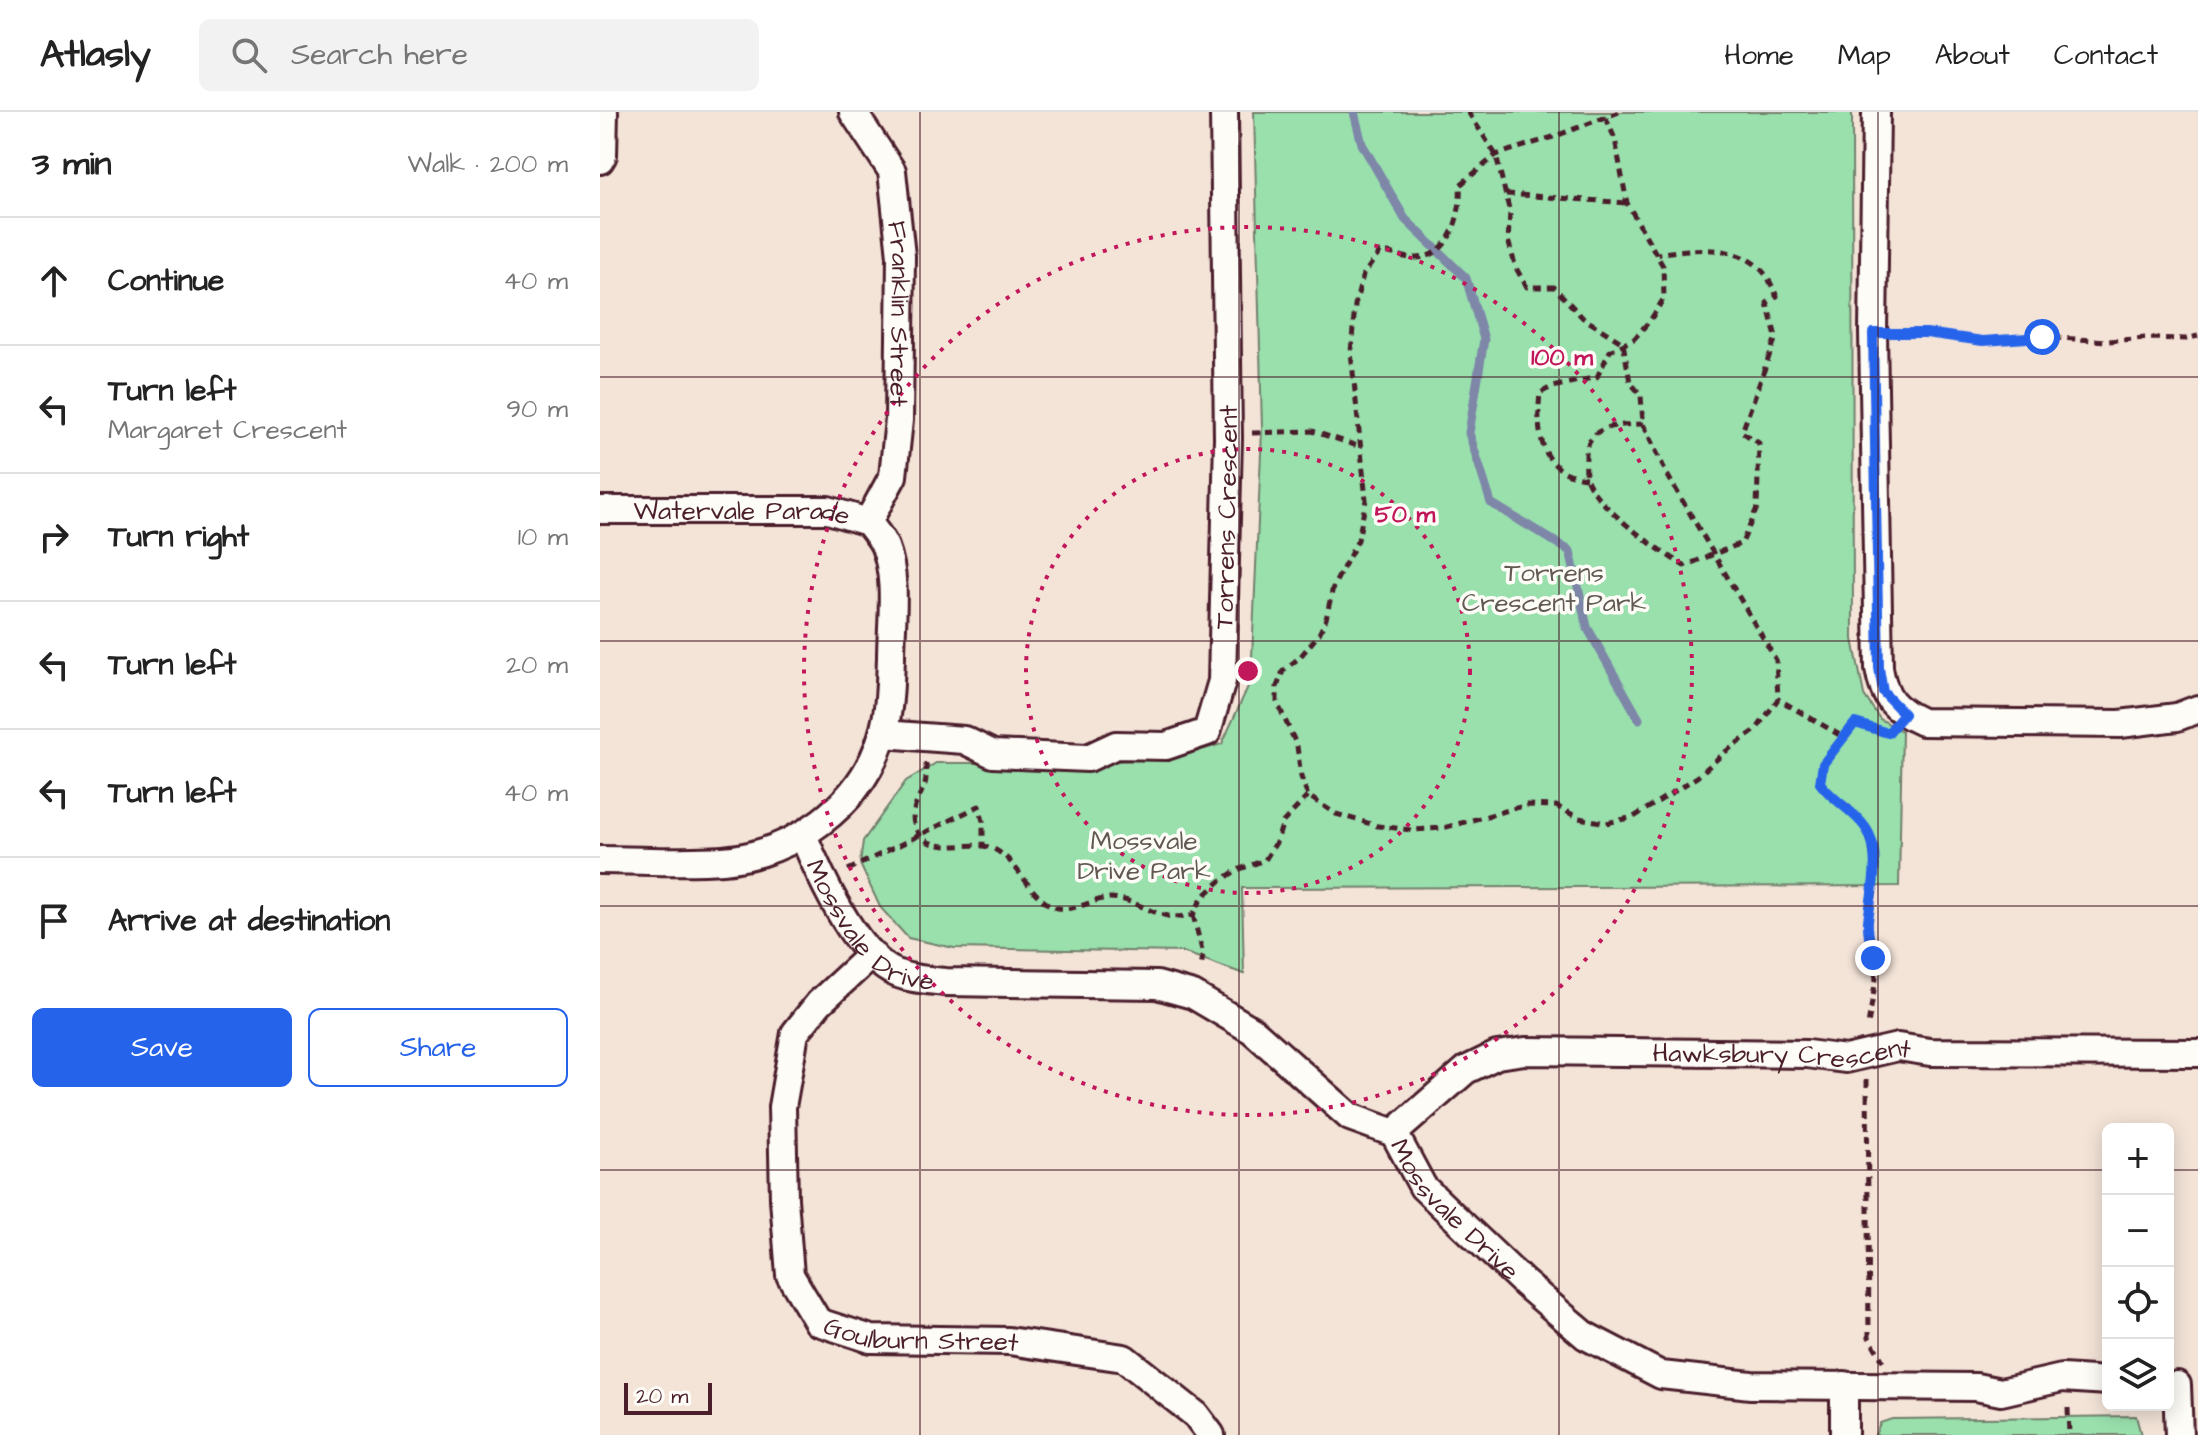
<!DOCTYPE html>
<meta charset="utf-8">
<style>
:root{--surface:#fff;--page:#f2f2f2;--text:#222;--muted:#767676;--line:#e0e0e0;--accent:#2563eb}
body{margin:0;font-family:"Architects Daughter",sans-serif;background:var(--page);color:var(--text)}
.controls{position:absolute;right:24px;bottom:24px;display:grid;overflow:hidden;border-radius:12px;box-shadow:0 4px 20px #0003}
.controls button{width:72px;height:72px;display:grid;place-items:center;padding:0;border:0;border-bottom:2px solid var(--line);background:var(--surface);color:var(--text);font:40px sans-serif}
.scale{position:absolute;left:24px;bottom:20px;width:88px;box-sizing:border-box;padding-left:8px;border:4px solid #4a1f2b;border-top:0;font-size:22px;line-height:28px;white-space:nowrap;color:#4a1f2b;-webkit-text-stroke:6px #fdfcf7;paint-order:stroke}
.stop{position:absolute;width:24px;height:24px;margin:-18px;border:6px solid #2563eb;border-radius:50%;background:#fff}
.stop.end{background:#2563eb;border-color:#fff;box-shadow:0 2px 8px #0008}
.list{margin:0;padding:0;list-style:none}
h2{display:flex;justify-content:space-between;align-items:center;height:104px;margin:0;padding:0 32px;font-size:34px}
h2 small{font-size:26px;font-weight:400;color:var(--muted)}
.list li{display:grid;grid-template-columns:52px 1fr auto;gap:24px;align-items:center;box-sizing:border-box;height:128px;padding:0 32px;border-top:2px solid var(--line)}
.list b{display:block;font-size:30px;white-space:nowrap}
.list p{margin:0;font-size:26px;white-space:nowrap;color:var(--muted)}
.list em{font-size:26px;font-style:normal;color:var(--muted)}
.actions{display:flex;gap:16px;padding:24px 32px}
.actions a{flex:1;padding:18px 0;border:2px solid var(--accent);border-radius:12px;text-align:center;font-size:28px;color:var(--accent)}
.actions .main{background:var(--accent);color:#fff}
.icon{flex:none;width:44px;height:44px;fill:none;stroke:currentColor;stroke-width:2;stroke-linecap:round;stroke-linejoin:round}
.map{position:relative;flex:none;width:1598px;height:1323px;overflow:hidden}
header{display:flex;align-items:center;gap:48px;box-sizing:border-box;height:112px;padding:0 40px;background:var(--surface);border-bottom:2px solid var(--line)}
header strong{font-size:38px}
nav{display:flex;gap:44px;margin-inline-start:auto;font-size:28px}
.search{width:560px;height:72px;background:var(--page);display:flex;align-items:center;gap:20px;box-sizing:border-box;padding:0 28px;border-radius:12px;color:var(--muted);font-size:30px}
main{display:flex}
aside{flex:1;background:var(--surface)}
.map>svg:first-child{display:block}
.green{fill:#99e0ad;stroke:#72806c;stroke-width:2}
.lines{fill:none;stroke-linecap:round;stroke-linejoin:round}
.stream{stroke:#7e87a8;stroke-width:9}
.street-casing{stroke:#4a1f2b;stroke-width:32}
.path{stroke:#4a1f2b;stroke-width:5;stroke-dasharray:8 6;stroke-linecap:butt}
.street{stroke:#fdfcf7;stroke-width:26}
.route{stroke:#2563eb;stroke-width:10}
.grid{fill:none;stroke:#4a1f2b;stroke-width:2;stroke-opacity:0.55}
.ring{fill:none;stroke:#c2185b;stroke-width:4;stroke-dasharray:4 8}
.labels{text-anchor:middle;stroke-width:7;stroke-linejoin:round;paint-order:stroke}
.street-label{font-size:26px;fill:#4a1f2b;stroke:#fdfcf7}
.park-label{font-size:26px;fill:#625952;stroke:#fdfcf7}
.centre{fill:#c2185b;stroke:#fdfcf7;stroke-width:4}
.ring-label{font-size:24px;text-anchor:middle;font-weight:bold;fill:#c2185b;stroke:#fdfcf7;stroke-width:7;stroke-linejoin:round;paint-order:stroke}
</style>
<header>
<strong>Atlasly</strong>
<div class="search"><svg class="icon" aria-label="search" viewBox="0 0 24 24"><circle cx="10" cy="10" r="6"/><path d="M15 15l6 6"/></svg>Search here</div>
<nav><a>Home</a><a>Map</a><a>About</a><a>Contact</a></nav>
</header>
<main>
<aside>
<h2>3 min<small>Walk · 200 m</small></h2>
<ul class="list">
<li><svg class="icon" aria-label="ahead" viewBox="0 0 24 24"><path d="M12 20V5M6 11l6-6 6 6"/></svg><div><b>Continue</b></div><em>40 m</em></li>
<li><svg class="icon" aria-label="left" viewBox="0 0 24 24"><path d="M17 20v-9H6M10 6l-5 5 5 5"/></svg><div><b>Turn left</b><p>Margaret Crescent</p></div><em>90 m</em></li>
<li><svg class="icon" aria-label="right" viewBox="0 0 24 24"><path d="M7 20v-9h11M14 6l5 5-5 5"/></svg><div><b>Turn right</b></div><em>10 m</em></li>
<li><svg class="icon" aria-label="left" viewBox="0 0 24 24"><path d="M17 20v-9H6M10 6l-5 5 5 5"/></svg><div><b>Turn left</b></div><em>20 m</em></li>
<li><svg class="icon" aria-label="left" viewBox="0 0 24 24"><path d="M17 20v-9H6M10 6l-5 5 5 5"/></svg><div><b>Turn left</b></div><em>40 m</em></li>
<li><svg class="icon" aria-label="arrive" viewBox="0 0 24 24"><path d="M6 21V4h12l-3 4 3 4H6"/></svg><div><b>Arrive at destination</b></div></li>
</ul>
<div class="actions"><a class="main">Save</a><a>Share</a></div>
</aside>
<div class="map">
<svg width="1598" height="1323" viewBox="0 0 1598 1323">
<rect width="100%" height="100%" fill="#f4e4d8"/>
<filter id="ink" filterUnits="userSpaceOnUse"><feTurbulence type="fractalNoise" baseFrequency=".0125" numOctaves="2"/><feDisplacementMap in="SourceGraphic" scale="16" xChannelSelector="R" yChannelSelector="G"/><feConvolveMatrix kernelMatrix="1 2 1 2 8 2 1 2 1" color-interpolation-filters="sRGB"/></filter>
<g filter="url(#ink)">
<!-- green -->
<g class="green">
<path d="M 654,0 L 1252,0 L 1253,527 L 1264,583 L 1280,607 L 1302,619 L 1299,774 L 642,776 L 644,862 L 583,840 L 354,836 L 308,826 L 280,795 L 260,752 L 263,729 L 306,669 L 336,651 L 454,651 L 570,647 L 622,632 L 651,568 L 662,318 Z"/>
<path d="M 1536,1304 L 1541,1323 L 1275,1323 L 1280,1311 L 1292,1307 Z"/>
</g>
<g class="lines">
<!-- stream -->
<path class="stream" d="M 754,0 L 762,32 L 805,107 L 866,166 L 884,227 L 869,321 L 891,391 L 970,439 L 987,515 L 1039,607"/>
<!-- street casing -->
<g class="street-casing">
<g id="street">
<path id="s1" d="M 253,0 L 292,59 L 301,144 L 299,308 L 293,364 L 268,410"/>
<path d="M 1276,0 L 1273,221 L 1279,556 C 1284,586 1293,597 1322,610 L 1520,612 L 1577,605 L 1598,597"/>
<path d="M 0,48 L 3,43 L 4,0"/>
<path id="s2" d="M 0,398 L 228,398 L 268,410 C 274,418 282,427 285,435 C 298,468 291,511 291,545 C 290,571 290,599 282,624 C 262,693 193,742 123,748 C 82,751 40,748 0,748"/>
<path id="s3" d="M 283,622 L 364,628 L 393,642 L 488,646 L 516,633 L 566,634 L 607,620 L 622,569 L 628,326 L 624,0"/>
<path id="s4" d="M 203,723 C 219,762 253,837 290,858 C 305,867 328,868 345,870 L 557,873 L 593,883 L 652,918 L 750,1005 L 794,1021 L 823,1075 L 924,1171 L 986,1224 L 1061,1263 L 1151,1273 L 1376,1275 L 1401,1280 L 1462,1266 L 1508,1269"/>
<path id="s5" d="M 272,842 L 219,891 L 195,921 L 182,995 L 184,1087 L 190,1163 L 218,1210 L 271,1227 L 409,1229 L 524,1246 L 596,1303 L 611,1323"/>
<path id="s6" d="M 794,1021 L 866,958 L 897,943 L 925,939 L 1207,942 L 1246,947 L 1298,935 L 1330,940 L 1598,941"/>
<path d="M 1244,1273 L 1244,1323"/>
<path d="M 1577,1273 L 1579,1323"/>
</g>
</g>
<!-- path -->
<g class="path">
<path d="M 868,0 L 896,43 L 910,101 L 908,128 L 916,156 L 927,175 L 954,175 L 983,206 L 1023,231 L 1030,270 L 1041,283 L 1043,312 L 1068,364 L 1176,548 L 1178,587"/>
<path d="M 1019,0 L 953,25 L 896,43 L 860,73 C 862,101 851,145 817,146 C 803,147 793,140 780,140 L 763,163 L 755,193 L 751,240 L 766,388 L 758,428 L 733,475 L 726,507 L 719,522 L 700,545 L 683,559 L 677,575 L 677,590 L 697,634 L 701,665 L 708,684 L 736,702 L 778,714 L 812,718 L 843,716 L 927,693 L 956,694 L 979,706 L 1006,711 L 1034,705 L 1097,665 L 1125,640 L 1156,618 L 1178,587 L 1243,625 L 1255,611 L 1280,619"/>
<path d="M 906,82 L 1027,91"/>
<path d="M 1300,221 L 1326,221 L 1383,229 L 1442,225 L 1509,229 L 1545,226 L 1586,227 L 1598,224"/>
<path d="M 1043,312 C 1020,313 987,312 986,343 C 986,350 985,361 987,368 C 999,397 1057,437 1084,454 L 1142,431 L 1157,396 L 1159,331 L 1142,320 L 1176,225 L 1167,191 L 1177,184 C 1173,177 1170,168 1165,162 C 1141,131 1091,136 1058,142"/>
<path d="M 652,321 L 712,319 L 761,335"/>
<path d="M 986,366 C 940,361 936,320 940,281 L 952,275 L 997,265 L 1010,239 L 1034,227 L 1051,207 L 1064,186 L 1063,154 L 1027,91 L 1015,27 L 1006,6"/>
<path d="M 1243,625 L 1223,652 L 1220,671 L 1229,684 L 1249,696 L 1268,718 L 1274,750 L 1274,781 L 1268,811 L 1276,867 L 1268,913"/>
<path d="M 326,651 C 326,658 327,669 324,675 C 317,690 307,704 318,721 C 334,743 367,729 388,735 C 416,743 425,779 450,793 C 470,804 490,787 510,786 C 531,786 548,800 568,804 C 576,806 585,804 593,803 L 602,786 L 619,770 L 637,758 L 665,748 L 677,729 L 683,710 L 708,684"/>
<path d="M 248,758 L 379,694 L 383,709 L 383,735"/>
<path d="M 593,803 L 603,842 L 601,857"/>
<path d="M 1267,967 L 1269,1225 L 1283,1249"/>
<path d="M 1468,1296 L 1469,1323"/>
</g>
<!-- street -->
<use href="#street" class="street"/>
</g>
</g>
<g class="lines" filter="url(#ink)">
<!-- route -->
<path class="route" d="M 1273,846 C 1271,834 1267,820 1268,809 C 1271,782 1283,739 1265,715 C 1252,697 1233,689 1220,671 L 1223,652 L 1255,611 L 1288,621 L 1304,602 L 1283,580 L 1279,556 L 1273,221 L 1326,221 L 1383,229 L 1442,225"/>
</g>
<!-- grid -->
<path class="grid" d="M 320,0 L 320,1323M 639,0 L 639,1323M 959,0 L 959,1323M 1278,0 L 1278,1323M 0,265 L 1598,265M 0,529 L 1598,529M 0,794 L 1598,794M 0,1058 L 1508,1058M 1568,1058 L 1598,1058"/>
<!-- distance rings -->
<g class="ring">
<circle cx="648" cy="559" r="222"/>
<circle cx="648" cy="559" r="444"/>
</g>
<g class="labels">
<!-- street labels -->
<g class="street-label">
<text dy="9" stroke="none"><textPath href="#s1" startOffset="214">Franklin Street</textPath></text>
<text dy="9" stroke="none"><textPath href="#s2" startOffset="142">Watervale Parade</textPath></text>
<text dy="9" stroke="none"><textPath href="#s3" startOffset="550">Torrens Crescent</textPath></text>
<text dy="9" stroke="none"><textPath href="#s4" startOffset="118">Mossvale Drive</textPath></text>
<text dy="9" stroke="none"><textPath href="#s6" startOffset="416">Hawksbury Crescent</textPath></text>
<text dy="9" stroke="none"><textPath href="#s4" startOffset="814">Mossvale Drive</textPath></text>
<text dy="9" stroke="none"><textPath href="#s5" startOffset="514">Goulburn Street</textPath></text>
</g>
<!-- park labels -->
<g class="park-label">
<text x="954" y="469">Torrens<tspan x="954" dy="30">Crescent Park</tspan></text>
<text x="544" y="737">Mossvale<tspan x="544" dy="30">Drive Park</tspan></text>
</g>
</g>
<circle cx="648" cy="559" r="12" class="centre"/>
<g class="ring-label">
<text x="962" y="253">100 m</text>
<text x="805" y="410">50 m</text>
</g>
</svg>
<div class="controls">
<button>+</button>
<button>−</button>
<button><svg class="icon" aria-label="locate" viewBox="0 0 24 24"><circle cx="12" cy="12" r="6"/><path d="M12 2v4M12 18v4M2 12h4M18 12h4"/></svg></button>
<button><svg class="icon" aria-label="layers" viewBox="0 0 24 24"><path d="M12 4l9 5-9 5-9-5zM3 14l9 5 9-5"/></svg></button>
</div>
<div class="scale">20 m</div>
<div class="stop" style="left:1442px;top:225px"></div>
<div class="stop end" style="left:1273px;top:846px"></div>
</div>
</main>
